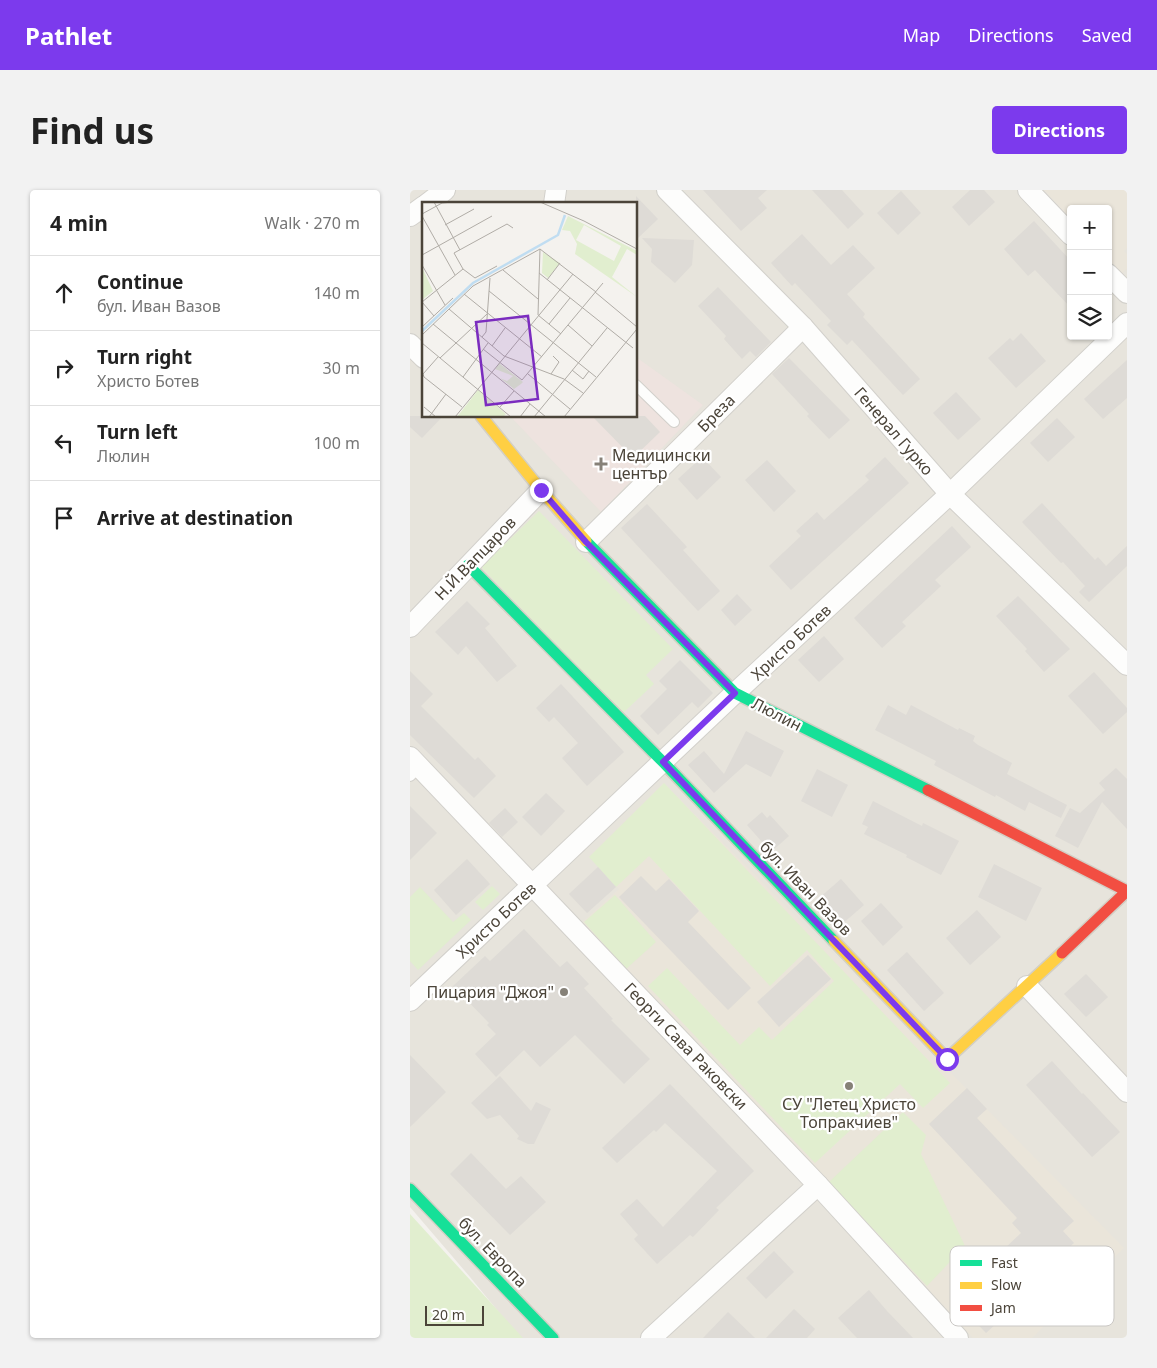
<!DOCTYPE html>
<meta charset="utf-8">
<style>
:root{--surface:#fff;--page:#f2f2f2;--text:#222;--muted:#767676;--line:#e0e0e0;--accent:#7c3aed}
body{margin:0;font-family:"Noto Sans",sans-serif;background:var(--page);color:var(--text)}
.controls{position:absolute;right:15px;top:15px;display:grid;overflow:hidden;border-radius:5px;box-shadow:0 1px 4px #0004}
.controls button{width:45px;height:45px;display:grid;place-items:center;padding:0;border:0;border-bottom:1px solid var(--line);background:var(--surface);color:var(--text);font:25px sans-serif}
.scale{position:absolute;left:15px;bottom:12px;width:59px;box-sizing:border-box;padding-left:5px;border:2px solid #4b4439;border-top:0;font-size:14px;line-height:18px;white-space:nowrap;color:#4b4439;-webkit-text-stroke:4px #fff;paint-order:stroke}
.stop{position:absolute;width:15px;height:15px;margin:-11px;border:4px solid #7c3aed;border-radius:50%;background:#fff}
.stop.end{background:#7c3aed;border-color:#fff;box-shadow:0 1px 5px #0008}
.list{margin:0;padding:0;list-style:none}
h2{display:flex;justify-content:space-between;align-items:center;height:65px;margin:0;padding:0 20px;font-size:21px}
h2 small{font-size:16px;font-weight:400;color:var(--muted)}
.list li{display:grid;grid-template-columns:32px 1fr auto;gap:15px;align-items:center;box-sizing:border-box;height:75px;padding:0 20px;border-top:1px solid var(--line)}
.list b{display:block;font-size:19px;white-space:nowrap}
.list p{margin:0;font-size:16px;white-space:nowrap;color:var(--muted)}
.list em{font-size:16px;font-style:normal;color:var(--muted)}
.icon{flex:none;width:28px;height:28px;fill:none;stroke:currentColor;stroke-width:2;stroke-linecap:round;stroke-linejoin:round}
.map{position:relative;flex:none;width:717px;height:1148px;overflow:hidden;border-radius:5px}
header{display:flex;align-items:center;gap:30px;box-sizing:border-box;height:70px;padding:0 25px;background:var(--accent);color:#fff}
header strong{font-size:24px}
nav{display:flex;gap:28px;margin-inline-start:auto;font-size:18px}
.intro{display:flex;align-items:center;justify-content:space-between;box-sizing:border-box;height:120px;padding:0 30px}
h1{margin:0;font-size:35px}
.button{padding:12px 22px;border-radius:5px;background:var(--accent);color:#fff;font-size:18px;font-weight:700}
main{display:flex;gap:30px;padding:0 30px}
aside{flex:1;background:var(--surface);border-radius:5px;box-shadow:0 1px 4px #0004}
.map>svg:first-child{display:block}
.residential{fill:#e7e4dc;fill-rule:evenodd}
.education{fill:#eae5da}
.medical{fill:#eee3df}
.green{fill:#e1eecf}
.building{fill:#dedbd6}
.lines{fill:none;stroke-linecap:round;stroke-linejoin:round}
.lane-casing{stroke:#d2d0cb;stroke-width:12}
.street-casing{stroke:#d2d0cb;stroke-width:22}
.fast-casing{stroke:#d3cfc5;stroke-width:14}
.slow-casing{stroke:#d3cfc5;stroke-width:14}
.jam-casing{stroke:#d3cfc5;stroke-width:14}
.lane{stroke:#fdfdfc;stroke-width:10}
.street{stroke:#fdfdfc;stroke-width:20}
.fast{stroke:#16e098;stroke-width:11}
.slow{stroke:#ffcf43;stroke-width:11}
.jam{stroke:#f24e42;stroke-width:11}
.route{stroke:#7c3aed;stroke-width:6}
.poi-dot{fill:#868178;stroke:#fff;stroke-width:2}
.labels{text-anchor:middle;stroke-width:4.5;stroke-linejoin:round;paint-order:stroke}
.street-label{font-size:16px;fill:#4b4439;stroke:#fff}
.poi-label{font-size:16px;fill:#4b4439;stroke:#fff;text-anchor:start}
.inset-river{fill:none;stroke:#c0ddf1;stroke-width:2.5}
.inset-road{fill:none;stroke:#b0aca6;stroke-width:1}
.view{fill:#7b2cbf;fill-opacity:0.15;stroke:#7b2cbf;stroke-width:2.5}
.inset-edge{fill:none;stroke:#4b4439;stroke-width:2.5}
.key{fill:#fff;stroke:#c9c7c4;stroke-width:1}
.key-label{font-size:14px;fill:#4b4439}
</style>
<header>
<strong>Pathlet</strong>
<nav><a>Map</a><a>Directions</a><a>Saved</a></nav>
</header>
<div class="intro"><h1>Find us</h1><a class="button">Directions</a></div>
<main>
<aside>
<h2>4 min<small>Walk · 270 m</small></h2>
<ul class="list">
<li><svg class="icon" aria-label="ahead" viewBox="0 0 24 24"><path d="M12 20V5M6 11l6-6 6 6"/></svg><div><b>Continue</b><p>бул. Иван Вазов</p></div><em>140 m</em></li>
<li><svg class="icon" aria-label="right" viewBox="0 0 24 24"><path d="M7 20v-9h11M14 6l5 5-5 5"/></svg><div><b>Turn right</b><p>Христо Ботев</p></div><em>30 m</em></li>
<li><svg class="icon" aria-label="left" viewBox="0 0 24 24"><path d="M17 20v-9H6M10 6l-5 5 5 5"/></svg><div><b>Turn left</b><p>Люлин</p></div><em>100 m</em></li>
<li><svg class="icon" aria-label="arrive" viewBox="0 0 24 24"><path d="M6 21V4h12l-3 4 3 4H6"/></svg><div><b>Arrive at destination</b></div></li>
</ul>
</aside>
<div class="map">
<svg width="717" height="1148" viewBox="0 0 717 1148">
<rect width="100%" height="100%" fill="#f4f2ee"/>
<!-- residential -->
<path class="residential" d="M 0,0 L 717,0 L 717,1148 L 110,1148 L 60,1087 L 0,1017 ZM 14,14 L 226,14 L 226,226 L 14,226 ZM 661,19 L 698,19 L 698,146 L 661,146 Z"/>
<!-- education -->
<g class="education">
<path d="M 634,0 L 717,0 L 717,58 L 714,61 L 717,64 L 717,79 L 712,83 L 698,69 L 698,19 L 661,19 L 661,29 Z"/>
<path d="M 254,593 L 714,1058 L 622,1148 L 563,1148 L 169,735 L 209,699 L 179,667 Z"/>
</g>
<!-- medical -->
<path class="medical" d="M 226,167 L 293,215 L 191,322 L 100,226 L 226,226 Z"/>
<!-- green -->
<g class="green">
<path d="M 129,321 L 263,459 L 236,485 L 244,494 L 213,523 L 71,377 Z"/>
<path d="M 254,593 L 540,893 L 513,918 L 490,894 L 405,973 L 238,796 L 257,778 L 330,855 L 349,837 L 362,850 L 424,791 L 397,760 L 360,796 L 239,666 L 206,697 L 179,667 Z"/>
<path d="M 82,696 L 90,704 L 73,720 L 65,712 Z"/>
<path d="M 10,697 L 43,732 L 54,723 L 61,730 L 8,780 L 0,771 L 0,707 Z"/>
<path d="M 205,705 L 246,752 L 216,779 L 174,732 Z"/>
<path d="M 493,922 L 516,945 L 511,964 L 555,1056 L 517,1096 L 419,992 Z"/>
<path d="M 0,1024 L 113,1148 L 0,1148 Z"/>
</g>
<!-- building -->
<g class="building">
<path d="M 293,0 L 357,0 L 348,8 L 357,18 L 331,41 Z"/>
<path d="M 402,0 L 432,0 L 454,24 L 438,39 Z"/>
<path d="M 560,0 L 574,0 L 585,12 L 559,36 L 542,17 Z"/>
<path d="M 491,1 L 511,23 L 488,45 L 467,23 Z"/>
<path d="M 226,6 L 248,29 L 226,50 Z"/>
<path d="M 624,31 L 661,71 L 661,118 L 625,80 L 618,86 L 594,59 Z"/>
<path d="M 392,44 L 421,75 L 443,55 L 465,78 L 437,104 L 455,124 L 453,127 L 510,189 L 493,205 L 442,150 L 437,155 L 417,135 L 421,131 L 385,93 L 382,96 L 361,73 Z"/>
<path d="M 232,48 L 284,50 L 282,75 L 265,93 L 241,72 L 242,59 Z"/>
<path d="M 308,97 L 361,152 L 346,167 L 340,161 L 332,169 L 314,149 L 316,146 L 288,116 Z"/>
<path d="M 611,143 L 636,171 L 606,198 L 578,168 L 600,148 L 603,151 Z"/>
<path d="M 379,168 L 440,230 L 419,249 L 397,226 L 399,224 L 362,184 Z"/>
<path d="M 717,170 L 717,208 L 693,229 L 674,209 Z"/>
<path d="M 546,202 L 571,229 L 548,250 L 523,223 Z"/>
<path d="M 0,226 L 33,226 L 12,248 L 0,237 Z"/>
<path d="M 182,226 L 235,226 L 250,242 L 223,268 Z"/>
<path d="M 647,228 L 665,247 L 638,272 L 620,253 Z"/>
<path d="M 292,267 L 311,287 L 287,310 L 268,289 Z"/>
<path d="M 475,267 L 499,293 L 381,400 L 359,376 L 391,346 L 386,341 L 407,322 L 414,330 L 459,290 L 455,286 Z"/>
<path d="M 357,270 L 386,301 L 364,322 L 335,290 Z"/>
<path d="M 632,313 L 685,370 L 688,367 L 696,376 L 717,356 L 717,376 L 679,412 L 669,402 L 675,396 L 653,372 L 651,373 L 612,332 Z"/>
<path d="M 237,314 L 277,357 L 273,360 L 310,401 L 288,421 L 211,338 Z"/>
<path d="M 542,336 L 561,357 L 525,390 L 531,396 L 492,432 L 496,436 L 472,458 L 444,428 Z"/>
<path d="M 327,404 L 342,420 L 325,436 L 311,420 Z"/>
<path d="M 608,406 L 660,459 L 634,482 L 615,461 L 617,459 L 586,426 Z"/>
<path d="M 57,411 L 80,434 L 75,438 L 107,476 L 87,492 L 56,456 L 48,465 L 25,442 Z"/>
<path d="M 414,446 L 434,469 L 409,492 L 388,470 Z"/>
<path d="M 270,470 L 303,503 L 288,518 L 282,512 L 248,545 L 230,526 L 257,499 L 249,491 Z"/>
<path d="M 0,481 L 23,504 L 11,516 L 65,570 L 68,567 L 86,586 L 64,608 L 0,545 Z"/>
<path d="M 684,482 L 717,518 L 717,522 L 693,544 L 658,506 Z"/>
<path d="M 151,494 L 214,562 L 177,596 L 152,568 L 168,553 L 144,527 L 139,532 L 126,518 Z"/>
<path d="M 478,515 L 496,525 L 501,515 L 548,540 L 549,538 L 565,546 L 563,551 L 568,555 L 602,573 L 597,584 L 657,615 L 651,628 L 619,612 L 615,621 L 586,605 L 585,607 L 524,575 L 526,571 L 465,540 Z"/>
<path d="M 336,541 L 374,561 L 361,587 L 336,574 L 304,603 L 278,575 L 294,561 L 314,584 Z"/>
<path d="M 706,578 L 717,589 L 717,639 L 692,612 L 668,658 L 645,646 L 660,618 L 670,623 L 695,600 L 689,593 Z"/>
<path d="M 407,579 L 438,595 L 422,627 L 391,611 Z"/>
<path d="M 136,603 L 155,621 L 131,646 L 112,627 Z"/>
<path d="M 463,611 L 512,636 L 513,633 L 549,651 L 531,685 L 496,667 L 497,665 L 454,644 L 458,637 L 452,634 Z"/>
<path d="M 0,616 L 27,643 L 0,670 Z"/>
<path d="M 95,618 L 108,632 L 92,647 L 79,633 Z"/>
<path d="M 352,622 L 357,628 L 360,625 L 379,646 L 361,662 L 337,635 Z"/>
<path d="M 57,669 L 80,694 L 46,725 L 24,700 Z"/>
<path d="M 584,674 L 632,698 L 616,731 L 568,707 Z"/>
<path d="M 188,677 L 206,697 L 177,723 L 159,704 Z"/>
<path d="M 231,686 L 246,701 L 259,689 L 289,721 L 278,732 L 341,798 L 318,820 L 209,707 Z"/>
<path d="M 431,689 L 454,715 L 431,735 L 408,709 Z"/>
<path d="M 471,713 L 493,737 L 473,756 L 451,731 Z"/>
<path d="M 567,720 L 591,747 L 560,775 L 536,748 Z"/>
<path d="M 114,739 L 150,777 L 157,771 L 179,794 L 174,798 L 203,829 L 201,830 L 240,869 L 214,894 L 165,845 L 130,877 L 114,860 L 86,887 L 65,864 L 86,844 L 77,835 L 79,833 L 43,796 L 75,766 L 80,771 Z"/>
<path d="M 497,762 L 534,803 L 514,821 L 477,780 Z"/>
<path d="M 398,765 L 421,789 L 369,837 L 347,812 Z"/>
<path d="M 676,784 L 698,807 L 676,827 L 654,804 Z"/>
<path d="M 0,865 L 36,902 L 0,937 Z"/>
<path d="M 642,871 L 672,904 L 673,903 L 710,942 L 682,967 L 616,895 Z"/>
<path d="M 90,886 L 121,921 L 126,912 L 141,919 L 124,954 L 118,954 L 107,949 L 109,946 L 90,925 L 77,929 L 61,913 Z"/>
<path d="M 260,894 L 344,981 L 306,1018 L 309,1020 L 283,1047 L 280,1045 L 247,1074 L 224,1049 L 228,1045 L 210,1024 L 227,1009 L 253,1037 L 307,981 L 255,933 L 246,942 L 244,940 L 207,973 L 192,958 Z"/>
<path d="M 557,898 L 577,919 L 567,928 L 664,1031 L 653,1041 L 664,1053 L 629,1085 L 634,1090 L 576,1143 L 549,1115 L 600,1067 L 593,1060 L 611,1043 L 602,1033 L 607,1028 L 519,934 Z"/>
<path d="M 61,963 L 96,999 L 111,986 L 136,1012 L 100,1045 L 40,984 Z"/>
<path d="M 364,1061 L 384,1082 L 356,1109 L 336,1088 Z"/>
<path d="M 459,1100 L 477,1121 L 503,1148 L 447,1148 L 428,1128 Z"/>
<path d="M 384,1119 L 405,1139 L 397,1148 L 356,1148 Z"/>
<path d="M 318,1122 L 345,1148 L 293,1148 Z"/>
</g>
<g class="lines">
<!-- lane casing -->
<g class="lane-casing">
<g id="lane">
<path d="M 226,195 L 264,232"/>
<path d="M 0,586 L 9,577"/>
</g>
</g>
<!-- street casing -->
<g class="street-casing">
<g id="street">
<path d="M 257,0 L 393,137 L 540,304 L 717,475"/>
<path d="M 618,0 L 661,45"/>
<path d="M 17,14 L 35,0"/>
<path d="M 144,14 L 146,0"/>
<path d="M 0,26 L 14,16"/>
<path d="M 698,84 L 717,103"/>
<path d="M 0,154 L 14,168"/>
<path d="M 176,352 L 393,137"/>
<path d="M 0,437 L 131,300"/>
<path d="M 0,567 L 408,995 L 548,1148"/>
<path d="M 617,796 L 717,902"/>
<path d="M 0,811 L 325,503 L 540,304 L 717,133"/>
<path d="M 241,1148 L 408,995"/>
</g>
</g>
<!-- fast casing -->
<g class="fast-casing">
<g id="fast">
<path d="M 176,351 L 325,503 L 518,600"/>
<path d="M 58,375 L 253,572 L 424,751"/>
<path d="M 0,999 L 143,1148"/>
</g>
</g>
<!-- slow casing -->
<g class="slow-casing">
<g id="slow">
<path d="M 71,226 L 131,300 L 176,351"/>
<path d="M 424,751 L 537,869 L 652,763"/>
</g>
</g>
<!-- jam casing -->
<g class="jam-casing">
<path id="jam" d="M 518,600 L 717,701 L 652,763"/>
</g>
<!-- lane -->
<use href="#lane" class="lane"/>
<!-- street -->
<use href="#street" class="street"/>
<!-- fast -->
<use href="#fast" class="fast"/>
<!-- slow -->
<use href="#slow" class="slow"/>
<!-- jam -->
<use href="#jam" class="jam"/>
</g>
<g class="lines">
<!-- route -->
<path class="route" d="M 131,300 L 176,352 L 325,503 L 253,572 L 537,869"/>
</g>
<!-- markers -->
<g class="poi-dot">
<path d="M188.5 266.5h5v5h5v5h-5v5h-5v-5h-5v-5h5z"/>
<circle cx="154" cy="802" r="5"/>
<circle cx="439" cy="896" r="5"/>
</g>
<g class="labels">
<!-- street labels -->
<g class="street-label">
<text transform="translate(306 223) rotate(-45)" y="6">Бреза</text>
<text transform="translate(484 241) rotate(49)" y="6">Генерал Гурко</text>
<text transform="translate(65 368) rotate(-46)" y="6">Н.Й.Вапцаров</text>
<text transform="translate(381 452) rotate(-43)" y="6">Христо Ботев</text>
<text transform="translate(367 524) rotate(27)" y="6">Люлин</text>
<text transform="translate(396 698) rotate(46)" y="6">бул. Иван Вазов</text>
<text transform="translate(86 730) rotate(-43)" y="6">Христо Ботев</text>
<text transform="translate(276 856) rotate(46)" y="6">Георги Сава Раковски</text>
<text transform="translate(83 1062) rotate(46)" y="6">бул. Европа</text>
</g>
<!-- poi labels -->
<g class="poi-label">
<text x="202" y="271">Медицински<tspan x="202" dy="18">център</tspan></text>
<text x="144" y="808" text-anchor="end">Пицария "Джоя"</text>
<text x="439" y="920" text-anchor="middle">СУ "Летец Христо<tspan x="439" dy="18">Топракчиев"</tspan></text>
</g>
</g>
<!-- overview -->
<g transform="translate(12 12)">
<rect width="215" height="215" fill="#f4f2ee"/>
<path d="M 146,14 L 215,49 L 215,53 L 205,47 L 190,75 L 215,95 L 153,52 L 155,42 L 148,29 L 140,28 ZM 162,23 L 199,44 L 192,59 L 154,38 ZM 121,50 L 138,61 L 126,76 L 120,71 ZM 0,65 L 11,89 L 0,98 ZM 77,161 L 101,180 L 99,182 L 92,187 L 78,176 L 85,179 L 91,174 L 73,167 ZM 56,188 L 84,212 L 81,215 L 35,215 Z" fill="#e1eecf" fill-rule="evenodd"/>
<path class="inset-river" d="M 0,129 L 51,81 L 136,33 L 143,13"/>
<path class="inset-road" d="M 12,0 L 38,48M 118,0 L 162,19 L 215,47M 0,12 L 20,1 L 31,0M 0,14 L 33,73M 23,23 L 52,7M 118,47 L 116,113 L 139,132M 118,47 L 174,90M 0,53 L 70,14M 0,63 L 23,103M 41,67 L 32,51 L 85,22 L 91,26M 81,68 L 116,97M 117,71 L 211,146M 125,78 L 138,61M 67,89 L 174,175M 173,90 L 215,125M 42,92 L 120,155M 0,100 L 41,67 L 53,76 L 75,64M 0,100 L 12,114M 27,107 L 82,154 L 142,177 L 161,191M 11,122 L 124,215M 127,122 L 148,96M 146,123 L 170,144M 0,125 L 31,96M 0,133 L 51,84 L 118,47M 60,135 L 64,130 L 68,76M 0,141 L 89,215M 70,144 L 83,126M 61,147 L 100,178 L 181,81M 16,155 L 1,172 L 2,175 L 40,205M 18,156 L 65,112M 150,168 L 161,177 L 167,169M 106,172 L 148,207M 129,172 L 137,160 L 131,154M 41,175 L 66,141M 2,205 L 14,215M 78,205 L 92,189M 7,215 L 24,192M 33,215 L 151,72M 98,215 L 108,202M 112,215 L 185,126M 142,215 L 215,127"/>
<path class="view" d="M 106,114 L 116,197 L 64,203 L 54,120 Z"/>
<rect width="215" height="215" class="inset-edge"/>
</g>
<!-- legend -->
<rect x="540" y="1056" width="164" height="80" rx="8" class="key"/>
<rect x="550" y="1070" width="22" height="6" fill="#16e098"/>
<rect x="550" y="1092" width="22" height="7" fill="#ffcf43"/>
<rect x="550" y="1115" width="22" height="6" fill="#f24e42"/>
<g class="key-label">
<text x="581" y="1078">Fast</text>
<text x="581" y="1100">Slow</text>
<text x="581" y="1123">Jam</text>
</g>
</svg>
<div class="controls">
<button>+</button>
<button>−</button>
<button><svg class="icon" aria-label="layers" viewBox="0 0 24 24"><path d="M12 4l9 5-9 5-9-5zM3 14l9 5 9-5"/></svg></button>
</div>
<div class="scale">20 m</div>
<div class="stop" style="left:537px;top:869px"></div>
<div class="stop end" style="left:131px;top:300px"></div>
</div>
</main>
